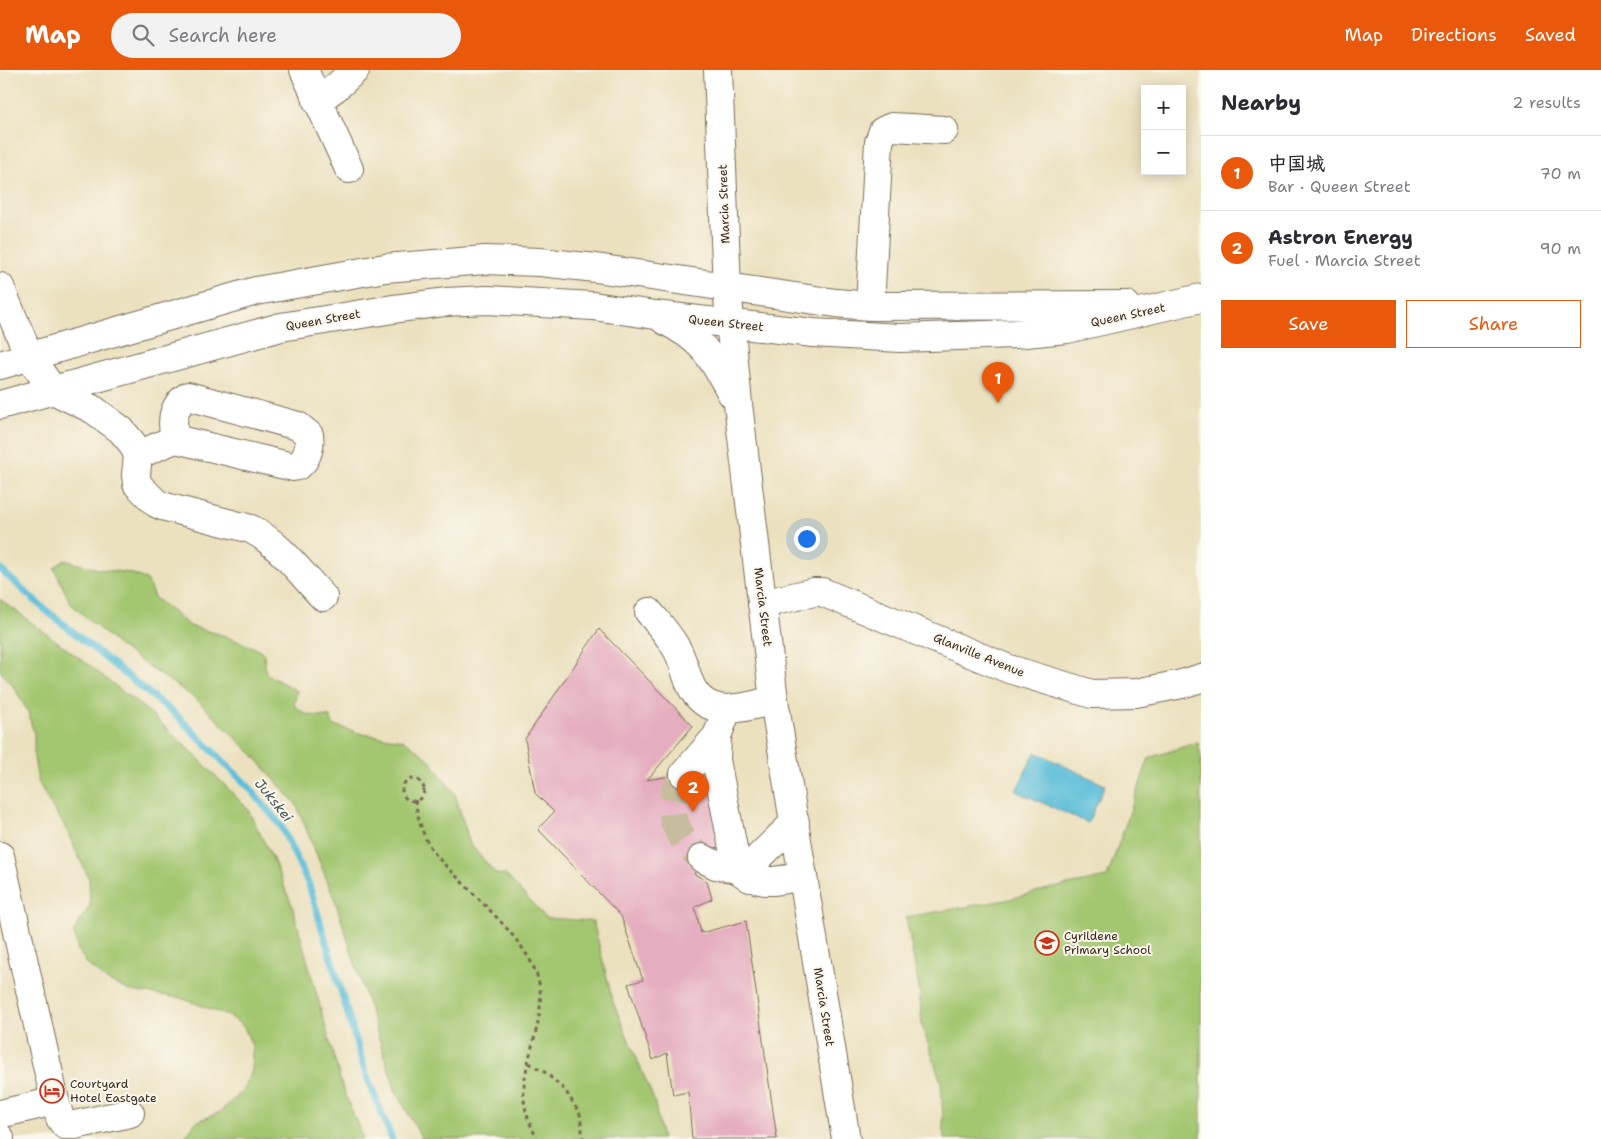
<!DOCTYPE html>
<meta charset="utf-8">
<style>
:root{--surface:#fff;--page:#f2f2f3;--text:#2b2b33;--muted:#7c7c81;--line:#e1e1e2;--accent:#ea580c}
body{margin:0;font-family:"Shantell Sans","LXGW WenKai TC",sans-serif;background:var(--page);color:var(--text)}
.controls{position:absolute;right:15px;top:15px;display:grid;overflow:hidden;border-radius:0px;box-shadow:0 2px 12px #0003}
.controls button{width:45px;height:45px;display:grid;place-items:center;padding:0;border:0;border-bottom:1px solid var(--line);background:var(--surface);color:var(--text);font:25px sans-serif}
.you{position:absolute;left:806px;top:468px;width:18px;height:18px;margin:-12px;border:4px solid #fff;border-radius:50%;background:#1a73e8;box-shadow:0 0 0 8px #1a73e833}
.badge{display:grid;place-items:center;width:32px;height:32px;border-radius:50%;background:var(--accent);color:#fff;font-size:16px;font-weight:700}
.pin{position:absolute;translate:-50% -41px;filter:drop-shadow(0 1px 2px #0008)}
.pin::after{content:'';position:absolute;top:26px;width:18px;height:15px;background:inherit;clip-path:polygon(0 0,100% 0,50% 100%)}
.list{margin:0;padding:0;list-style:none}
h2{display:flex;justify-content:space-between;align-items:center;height:65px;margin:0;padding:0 20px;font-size:21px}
h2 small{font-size:16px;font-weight:400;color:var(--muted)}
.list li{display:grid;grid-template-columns:32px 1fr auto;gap:15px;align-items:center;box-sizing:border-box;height:75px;padding:0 20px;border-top:1px solid var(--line)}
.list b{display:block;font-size:19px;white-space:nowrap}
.list p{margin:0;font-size:16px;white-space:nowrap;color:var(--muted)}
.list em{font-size:16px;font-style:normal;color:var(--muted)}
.actions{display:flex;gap:10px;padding:15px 20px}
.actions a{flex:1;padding:11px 0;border:1px solid var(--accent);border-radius:0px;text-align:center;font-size:18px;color:var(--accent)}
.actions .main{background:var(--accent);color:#fff}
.icon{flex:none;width:28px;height:28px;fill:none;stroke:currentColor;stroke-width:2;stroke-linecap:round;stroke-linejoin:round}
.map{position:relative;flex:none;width:1201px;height:1069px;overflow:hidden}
header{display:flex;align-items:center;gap:30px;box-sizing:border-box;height:70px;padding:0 25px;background:var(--accent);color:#fff}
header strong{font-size:24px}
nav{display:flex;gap:28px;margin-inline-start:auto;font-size:18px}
.search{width:350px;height:45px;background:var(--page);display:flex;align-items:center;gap:12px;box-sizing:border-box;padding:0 18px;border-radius:28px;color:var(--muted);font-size:19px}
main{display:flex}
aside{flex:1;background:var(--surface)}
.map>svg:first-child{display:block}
.green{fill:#a3c66f;stroke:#6f7846}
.water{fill:#5bbed9;stroke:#4b747c}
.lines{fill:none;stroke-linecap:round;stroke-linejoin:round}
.stream{stroke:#5bbed9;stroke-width:7}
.building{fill:#e5adc0}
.minor-tunnel{stroke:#c8bc9f;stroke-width:28;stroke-dasharray:28 14;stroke-linecap:butt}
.minor-casing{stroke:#796a56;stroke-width:30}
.major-casing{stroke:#796a56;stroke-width:30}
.path{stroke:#796a56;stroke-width:3;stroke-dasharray:4 4;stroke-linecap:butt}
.minor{stroke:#fff;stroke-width:28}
.major{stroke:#fff;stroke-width:28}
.labels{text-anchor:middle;stroke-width:4;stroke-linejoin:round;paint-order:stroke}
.street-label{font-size:12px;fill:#3b2a1e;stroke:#fbf7ec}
.poi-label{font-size:12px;fill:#3b2a1e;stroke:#fbf7ec;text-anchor:start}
.water-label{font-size:14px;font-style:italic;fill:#455656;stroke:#fbf7ec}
</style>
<header>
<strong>Map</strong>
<div class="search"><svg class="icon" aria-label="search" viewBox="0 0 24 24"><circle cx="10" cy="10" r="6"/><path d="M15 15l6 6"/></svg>Search here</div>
<nav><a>Map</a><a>Directions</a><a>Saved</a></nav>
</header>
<main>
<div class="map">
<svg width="1201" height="1069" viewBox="0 0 1201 1069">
<rect width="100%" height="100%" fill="#fbf7ec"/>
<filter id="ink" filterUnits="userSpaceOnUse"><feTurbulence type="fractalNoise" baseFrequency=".02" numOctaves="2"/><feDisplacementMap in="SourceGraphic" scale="10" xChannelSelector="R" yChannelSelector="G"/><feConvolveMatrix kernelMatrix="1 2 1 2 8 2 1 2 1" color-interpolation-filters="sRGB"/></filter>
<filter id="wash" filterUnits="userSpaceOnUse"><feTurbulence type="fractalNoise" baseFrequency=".0096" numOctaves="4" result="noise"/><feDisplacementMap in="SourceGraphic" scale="20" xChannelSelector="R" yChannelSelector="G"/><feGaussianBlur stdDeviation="1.12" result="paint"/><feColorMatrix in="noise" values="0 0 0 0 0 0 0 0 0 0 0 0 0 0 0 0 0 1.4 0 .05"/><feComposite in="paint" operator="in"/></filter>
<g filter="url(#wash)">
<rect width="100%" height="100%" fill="#ebe1bf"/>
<!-- green -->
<g class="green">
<path d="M 64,490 L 98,499 L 131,503 L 147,510 L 154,527 L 190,556 L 222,565 L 253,577 L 264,584 L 266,604 L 297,621 L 294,636 L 308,645 L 330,647 L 333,655 L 363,664 L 404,670 L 428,688 L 455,724 L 470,774 L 496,804 L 506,805 L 546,848 L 593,851 L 613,932 L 654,1030 L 662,1069 L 422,1069 L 395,1019 L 335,830 L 296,734 L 253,685 L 196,629 L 119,576 L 71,534 L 54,498 Z"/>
<path d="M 0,529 L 90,596 L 150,643 L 203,693 L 247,738 L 273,789 L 292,835 L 342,1016 L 363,1069 L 183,1069 L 196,1052 L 220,1042 L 242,1021 L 252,1001 L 252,976 L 244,957 L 231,947 L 181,928 L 130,921 L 108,911 L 88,895 L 78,880 L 74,863 L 79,851 L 90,836 L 89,809 L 64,755 L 50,734 L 38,711 L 34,688 L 34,664 L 28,642 L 12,614 L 0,601 Z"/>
<path d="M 1198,672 L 1201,686 L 1201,1069 L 944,1069 L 941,1012 L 922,956 L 919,917 L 906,847 L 1006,830 L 1048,819 L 1107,807 L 1149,688 Z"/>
</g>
<!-- water -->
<path class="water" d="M 1035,682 L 1105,715 L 1088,753 L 1016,721 Z"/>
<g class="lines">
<!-- stream -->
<path class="stream" d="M 0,499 L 42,537 L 176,645 L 248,716 L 281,756 L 309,815 L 366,1004 L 392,1069"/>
</g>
<g id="blocks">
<!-- building -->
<path class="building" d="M 599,559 L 693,656 L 647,710 L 712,699 L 724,775 L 706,781 L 694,804 L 707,811 L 712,829 L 695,837 L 701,863 L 746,851 L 777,1069 L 692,1069 L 688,1022 L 673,1025 L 667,983 L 653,990 L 628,914 L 643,910 L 621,846 L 538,759 L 554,742 L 535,723 L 525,669 Z"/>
</g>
</g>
<g filter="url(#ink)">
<use href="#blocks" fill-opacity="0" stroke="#796a56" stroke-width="1"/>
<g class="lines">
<!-- minor-tunnel -->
<path class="minor-tunnel" d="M 684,704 C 663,736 672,765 702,788"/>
<!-- minor casing -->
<g class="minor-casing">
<g id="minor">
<path d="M 304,0 L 349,99"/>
<path d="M 317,31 L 335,18 L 355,0"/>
<path d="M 0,217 L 29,286 L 53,320 L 94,340 L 121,360 L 132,373 L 138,385 L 136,405 L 137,414 L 156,433 L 162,436 L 251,459 C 280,474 301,504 323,527"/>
<path d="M 870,236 L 879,72 L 883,61 L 892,57 L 944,60"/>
<path d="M 138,385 L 175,369 L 293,397 C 306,395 311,377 309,365 L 298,356 L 188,326 C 172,336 171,352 175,369"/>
<path d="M 762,534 L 814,522 L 822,522 L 1009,599 L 1092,624 L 1136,623 L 1182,614 L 1201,608"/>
<path d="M 649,542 C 658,553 668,564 675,576 C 683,588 685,603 691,616 C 708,651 746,637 774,630"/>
<path d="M 727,640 L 717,666 L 716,690 L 737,799 C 760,817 776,811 803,806"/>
<path d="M 684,704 L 717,666"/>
<path d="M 0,786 L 55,1031 L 0,1044"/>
<path d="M 702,788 L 716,795 L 737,799"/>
<path d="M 750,808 L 756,790 L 795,752"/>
<path d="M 55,1031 L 60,1048 L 65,1055 L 75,1055 L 130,1043"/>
<path d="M 0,1068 L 0,1069"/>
</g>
</g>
<!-- major casing -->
<g class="major-casing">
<g id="major">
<path d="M 718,0 L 727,218 L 738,334 L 774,630 L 846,1069"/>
<path d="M 664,250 C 704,270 711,286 732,324"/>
<path d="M 0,295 L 256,221 L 385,198 L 485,190 L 540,192 L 596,198 L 836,233 L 870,236 L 1126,235"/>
<path d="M 0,335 L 281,257 L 393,239 L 445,232 L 487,230 L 593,236 L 655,245 L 813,263 L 900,268 L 1015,264 L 1067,259 L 1201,228"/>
</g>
</g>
<!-- path -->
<g class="path">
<circle cx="413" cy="720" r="11"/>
<path d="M 415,730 C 417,742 420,756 425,767 C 431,783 446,796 458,808 C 481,832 521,868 534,898 C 554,941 521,986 524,1029 C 525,1044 531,1056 537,1069"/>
<path d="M 529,993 L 546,1003 L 565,1020 L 580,1044 L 583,1069"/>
</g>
<!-- minor -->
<use href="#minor" class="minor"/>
<!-- major -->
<use href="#major" class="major"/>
</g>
</g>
<!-- icons -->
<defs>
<g id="school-ring" transform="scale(1.25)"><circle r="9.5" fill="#fbf7ec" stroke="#c8321e" stroke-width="1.5"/><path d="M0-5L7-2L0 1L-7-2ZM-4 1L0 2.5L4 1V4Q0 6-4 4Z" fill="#c8321e"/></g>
<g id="hotel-ring" transform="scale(1.25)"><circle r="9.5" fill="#fbf7ec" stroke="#c8321e" stroke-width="1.5"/><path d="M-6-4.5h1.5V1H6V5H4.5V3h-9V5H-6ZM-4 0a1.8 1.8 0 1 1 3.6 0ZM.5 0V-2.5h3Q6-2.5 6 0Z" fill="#c8321e"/></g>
</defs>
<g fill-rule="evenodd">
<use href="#school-ring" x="1047" y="873"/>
<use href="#hotel-ring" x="52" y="1021"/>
</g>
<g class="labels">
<!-- street labels -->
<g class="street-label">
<text transform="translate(724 134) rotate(-92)" y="4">Marcia Street</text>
<text transform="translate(1128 245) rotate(-12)" y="4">Queen Street</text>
<text transform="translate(323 250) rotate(-10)" y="4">Queen Street</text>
<text transform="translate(726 253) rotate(6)" y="4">Queen Street</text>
<text transform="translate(763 537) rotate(83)" y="4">Marcia Street</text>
<text transform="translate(979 585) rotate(22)" y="4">Glanville Avenue</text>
<text transform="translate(824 937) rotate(81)" y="4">Marcia Street</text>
</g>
<!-- poi labels -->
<g class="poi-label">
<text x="1064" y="870">Cyrildene<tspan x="1064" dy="14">Primary School</tspan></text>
<text x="70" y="1018">Courtyard<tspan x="70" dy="14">Hotel Eastgate</tspan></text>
</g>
<!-- water labels -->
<g class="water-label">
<text transform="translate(274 730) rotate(51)" y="5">Jukskei</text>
</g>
</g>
</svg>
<div class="controls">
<button>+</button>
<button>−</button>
</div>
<div class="you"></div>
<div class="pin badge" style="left:998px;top:333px">1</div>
<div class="pin badge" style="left:693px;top:742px">2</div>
</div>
<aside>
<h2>Nearby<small>2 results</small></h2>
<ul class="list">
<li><span class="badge">1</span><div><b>中国城</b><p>Bar · Queen Street</p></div><em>70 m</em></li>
<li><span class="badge">2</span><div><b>Astron Energy</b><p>Fuel · Marcia Street</p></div><em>90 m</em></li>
</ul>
<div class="actions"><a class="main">Save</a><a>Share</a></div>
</aside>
</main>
